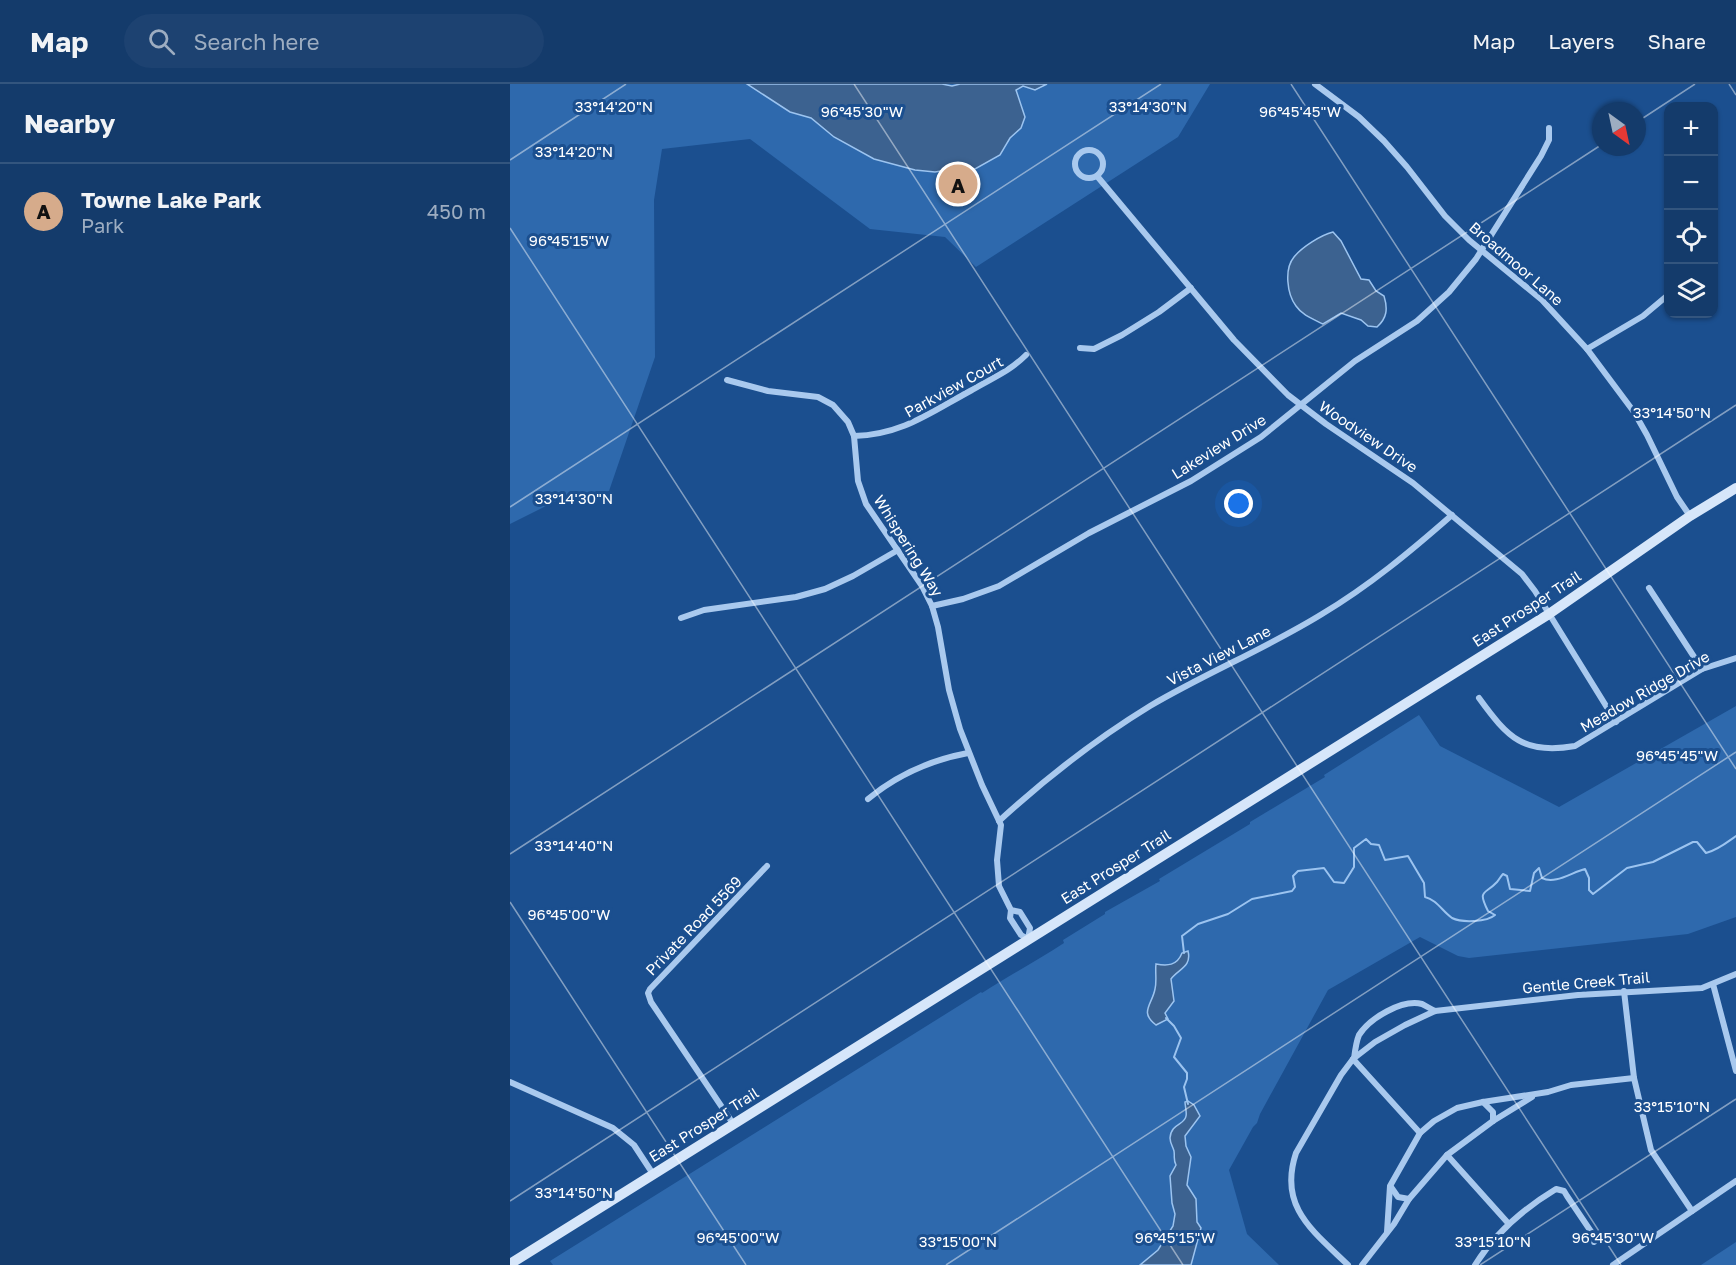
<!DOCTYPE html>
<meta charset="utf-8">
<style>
:root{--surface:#143b6b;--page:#1d4271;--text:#f1f3f6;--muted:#9dadc1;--line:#33557e;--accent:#d6ab8b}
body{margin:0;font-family:"Golos Text",sans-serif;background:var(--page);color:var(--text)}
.controls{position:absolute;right:18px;top:18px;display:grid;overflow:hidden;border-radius:12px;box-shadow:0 2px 4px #0004}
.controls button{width:54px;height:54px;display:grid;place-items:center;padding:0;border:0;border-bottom:2px solid var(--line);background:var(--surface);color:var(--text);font:30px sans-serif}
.compass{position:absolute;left:1082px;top:18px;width:54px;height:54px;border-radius:50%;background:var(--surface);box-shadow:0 2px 4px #0004;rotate:147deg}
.you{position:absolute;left:729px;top:420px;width:21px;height:21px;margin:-15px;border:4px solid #fff;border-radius:50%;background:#1a73e8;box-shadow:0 0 0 9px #1a73e833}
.badge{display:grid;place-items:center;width:39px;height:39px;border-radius:50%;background:var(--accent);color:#111;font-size:20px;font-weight:700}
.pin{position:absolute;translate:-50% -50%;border:3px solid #fff;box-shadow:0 2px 6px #0006}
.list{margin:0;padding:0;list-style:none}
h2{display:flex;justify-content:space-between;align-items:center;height:78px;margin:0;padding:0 24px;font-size:26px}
h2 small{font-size:20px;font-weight:400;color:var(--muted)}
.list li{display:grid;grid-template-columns:39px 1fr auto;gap:18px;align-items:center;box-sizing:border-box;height:96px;padding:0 24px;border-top:2px solid var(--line)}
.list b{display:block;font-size:22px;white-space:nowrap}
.list p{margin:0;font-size:20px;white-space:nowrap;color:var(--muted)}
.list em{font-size:20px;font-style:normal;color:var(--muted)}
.icon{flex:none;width:33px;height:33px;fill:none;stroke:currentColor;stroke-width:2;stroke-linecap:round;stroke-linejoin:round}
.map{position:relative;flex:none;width:1226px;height:1181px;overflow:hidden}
header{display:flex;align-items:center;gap:36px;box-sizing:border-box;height:84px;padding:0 30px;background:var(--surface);border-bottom:2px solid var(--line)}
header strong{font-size:28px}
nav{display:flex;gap:33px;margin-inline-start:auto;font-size:21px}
.search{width:420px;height:54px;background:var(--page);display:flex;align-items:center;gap:15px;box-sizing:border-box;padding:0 21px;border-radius:33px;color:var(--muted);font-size:22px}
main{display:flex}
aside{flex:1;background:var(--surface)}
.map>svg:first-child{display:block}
.green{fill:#2e69ad}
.water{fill:#3c6290;stroke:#9cc4f0;stroke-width:1.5}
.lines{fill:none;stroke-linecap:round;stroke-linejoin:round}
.stream{stroke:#9cc4f0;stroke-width:2}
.minor{stroke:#a9c9ee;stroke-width:6}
.secondary{stroke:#d6e6fa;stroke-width:10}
.ticks{fill:none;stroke:#fff;stroke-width:1.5;stroke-opacity:0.45}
.labels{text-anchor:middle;stroke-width:6;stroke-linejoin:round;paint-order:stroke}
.street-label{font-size:15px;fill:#fff;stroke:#1b4f8f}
.ticks-label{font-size:15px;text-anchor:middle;fill:#fff;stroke:#1b4f8f;stroke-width:6;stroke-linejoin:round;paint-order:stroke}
</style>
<header>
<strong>Map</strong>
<div class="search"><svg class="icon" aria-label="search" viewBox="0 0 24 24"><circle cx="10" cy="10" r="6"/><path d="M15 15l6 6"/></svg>Search here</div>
<nav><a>Map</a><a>Layers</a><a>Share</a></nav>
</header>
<main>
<aside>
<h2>Nearby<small></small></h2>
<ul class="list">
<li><span class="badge">A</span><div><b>Towne Lake Park</b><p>Park</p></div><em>450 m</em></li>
</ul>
</aside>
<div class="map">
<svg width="1226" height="1181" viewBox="0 0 1226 1181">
<rect width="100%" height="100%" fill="#1b4f8f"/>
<!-- green -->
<g class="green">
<path d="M 0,0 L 700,0 L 668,53 L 466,183 L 435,153 L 360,145 L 240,55 L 152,65 L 144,116 L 145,273 L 99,407 L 56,412 L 0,440 Z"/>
<path d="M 1226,622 L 1226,833 L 1178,850 L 959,874 L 948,872 L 910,853 L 818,906 L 750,1030 L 747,1039 L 743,1043 L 719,1086 L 737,1150 L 769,1181 L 43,1181 L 40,1177 L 471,908 L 472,909 C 500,891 528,876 554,859 L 553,856 L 595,830 L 595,828 L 650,797 L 649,795 L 740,740 L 740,738 L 815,693 L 814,691 L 909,631 L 930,662 L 1049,723 Z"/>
<path d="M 1226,1158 L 1226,1181 L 1191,1181 Z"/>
</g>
<!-- water -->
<g class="water">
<path d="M 237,0 L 432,0 L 442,2 L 450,0 L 537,0 L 525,6 L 513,2 L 506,6 L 515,33 L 511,44 L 500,54 L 490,71 L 465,85 L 443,85 L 425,88 L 405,86 L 364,75 L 324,53 L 301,34 L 280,28 Z"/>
<path d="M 823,148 L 831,157 L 851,195 L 859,196 L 866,207 L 874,212 C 878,225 877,234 867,243 L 858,242 L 851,236 L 831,229 L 813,240 C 803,235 792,231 786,222 C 777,210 774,185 784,173 C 792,163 811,151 823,148 Z"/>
<path d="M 678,867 C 682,883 668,885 661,895 L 664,917 L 655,929 L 658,935 L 646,941 C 629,928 642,921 645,905 C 647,897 645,888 646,880 C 657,882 667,882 672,869 Z"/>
<path d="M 678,1017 L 684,1021 L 690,1032 L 675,1052 L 676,1062 L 681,1073 L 677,1101 L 686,1115 L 687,1138 L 691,1144 L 681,1181 L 630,1181 L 648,1166 L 663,1142 L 665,1130 L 662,1119 L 660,1092 L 666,1081 C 663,1075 665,1073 664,1067 C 663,1063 660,1059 660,1054 C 661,1039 675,1041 676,1032 C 677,1029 675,1021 675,1018 Z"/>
</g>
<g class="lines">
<!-- stream -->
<g class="stream">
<path d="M 674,869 L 672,852 L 688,840 L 718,830 L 742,815 L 782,807 L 785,803 L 783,792 L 788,787 L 814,784 L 824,798 L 834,799 L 844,783 L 844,764 L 856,755 L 861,760 L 869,761 L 875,776 L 898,772 L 914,799 L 915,813 C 927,816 932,827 942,834 C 952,839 977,838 985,831 L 978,827 C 967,805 975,811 987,798 C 989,796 990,793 993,790 L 997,792 L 1000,805 L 1020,807 L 1024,789 L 1029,784 L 1032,794 C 1045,801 1062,788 1075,785 L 1079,794 L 1079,806 L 1083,810 L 1117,784 L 1143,778 L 1183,758 L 1187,758 L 1196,769 C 1208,766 1216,759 1226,752"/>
<path d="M 656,934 L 664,942 L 671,954 L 664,973 L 677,989 L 677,995 L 674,1003 L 678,1020"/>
</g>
<!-- minor -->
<g class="minor">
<path d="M 805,0 L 849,33 L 874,57 L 897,83 L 935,132 L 959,156 L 1032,216 L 1077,265 L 1124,328 L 1137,351 L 1167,413 L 1180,432"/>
<circle cx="579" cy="80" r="14"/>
<path d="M 587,92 L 724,256 L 778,311 L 816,340 L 903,399 L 1012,490 L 1025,507 L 1106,638"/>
<path d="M 570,264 L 584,265 L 612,251 L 649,228 L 681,204"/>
<path d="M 1077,265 L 1133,232 L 1158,211"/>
<path d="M 217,296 L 258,307 L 308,313 L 323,321 L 338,338 L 344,352 L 348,397 L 356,420 L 412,502 L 422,522 L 428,543 L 439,606 L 450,645 L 472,701 L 491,741 L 487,776 L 489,802 L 501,826 L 500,834 L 511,851 L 518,855 L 520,844 L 510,828 L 501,826"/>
<path d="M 344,352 C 392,351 421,328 462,306 C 482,294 499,288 516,271"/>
<path d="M 1139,504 L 1192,585"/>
<path d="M 422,522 L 453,515 L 489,502 L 579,449 L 681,397 L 751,353 L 845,277 L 907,237 L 939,208 L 966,175 L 1031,72 L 1039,56 L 1039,44"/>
<path d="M 171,534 L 194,526 L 286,513 L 315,505 L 343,492 L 388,466"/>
<path d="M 969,614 C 998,654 1014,671 1065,662 L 1192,585 L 1226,574"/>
<path d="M 358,715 C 387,691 421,676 458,669"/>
<path d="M 489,737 C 536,694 586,655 640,622 C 696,589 757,564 812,530 C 859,502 901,467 942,431"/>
<path d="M 1203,900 L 1226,987"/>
<path d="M 1114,907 L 1124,994 L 1141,1066 L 1182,1127"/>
<path d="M 843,975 L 910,1049"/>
<path d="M 844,975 C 845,967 846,958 849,951 C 860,934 892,915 912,920 C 916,922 921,925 925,927"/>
<path d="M 0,998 L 103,1044 L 124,1061 L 143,1090"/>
<path d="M 973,1018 L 983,1028 L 983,1037"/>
<path d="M 224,1041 L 141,918 L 138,909 L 140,905 L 257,782"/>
<path d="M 937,1071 L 998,1139"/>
<path d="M 881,1103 L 888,1113 L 899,1115"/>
<path d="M 877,1148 L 880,1102 L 910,1049 L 924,1037 L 947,1024 L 973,1018 L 1038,1008 L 1061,1001 L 1124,994"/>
<path d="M 838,1181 C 803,1147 768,1123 786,1069 L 831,991 L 843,975 L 865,958 L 895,941 L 925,927 L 1068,911 L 1192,904 L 1226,890"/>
<path d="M 852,1181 L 884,1140 L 899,1115 L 937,1071 L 983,1037 L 1022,1013"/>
<path d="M 965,1181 C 986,1148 1013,1125 1046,1105 L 1054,1107 L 1057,1112 L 1082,1149 L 1084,1158"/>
<path d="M 1103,1181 L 1226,1097"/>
</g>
<!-- secondary -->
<path class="secondary" d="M 0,1180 L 1039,530 L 1180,432 L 1226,404"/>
</g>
<!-- ticks -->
<path class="ticks" d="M 344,0 L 1111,1181M 781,0 L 1226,685M 1219,0 L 1226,11M 1127,38 L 1185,0M 0,76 L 116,0M 0,144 L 673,1181M 0,423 L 651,0M 0,770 L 1091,61M 0,818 L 236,1181M 0,1117 L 1226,321M 436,1181 L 1226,668M 970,1181 L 1226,1015"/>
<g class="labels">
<!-- street labels -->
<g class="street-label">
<text transform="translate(1006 180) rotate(41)" y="5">Broadmoor Lane</text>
<text transform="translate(444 303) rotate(-29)" y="5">Parkview Court</text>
<text transform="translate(858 353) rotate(34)" y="5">Woodview Drive</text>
<text transform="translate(709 363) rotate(-32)" y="5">Lakeview Drive</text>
<text transform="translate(398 462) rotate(58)" y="5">Whispering Way</text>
<text transform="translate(1017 525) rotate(-33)" y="5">East Prosper Trail</text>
<text transform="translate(709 572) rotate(-27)" y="5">Vista View Lane</text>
<text transform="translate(1135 608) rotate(-30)" y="5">Meadow Ridge Drive</text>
<text transform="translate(606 783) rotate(-32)" y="5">East Prosper Trail</text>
<text transform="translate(184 842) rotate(-46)" y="5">Private Road 5569</text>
<text transform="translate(1076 899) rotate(-5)" y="5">Gentle Creek Trail</text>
<text transform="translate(194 1041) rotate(-32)" y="5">East Prosper Trail</text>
</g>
</g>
<g class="ticks-label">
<text x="104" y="28">33°14'20"N</text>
<text x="638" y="28">33°14'30"N</text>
<text x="352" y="33">96°45'30"W</text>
<text x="790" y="33">96°45'45"W</text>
<text x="64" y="73">33°14'20"N</text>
<text x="59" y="162">96°45'15"W</text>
<text x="1162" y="334">33°14'50"N</text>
<text x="64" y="420">33°14'30"N</text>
<text x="1167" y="677">96°45'45"W</text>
<text x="64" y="767">33°14'40"N</text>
<text x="59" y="836">96°45'00"W</text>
<text x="1162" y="1028">33°15'10"N</text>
<text x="64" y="1114">33°14'50"N</text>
<text x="228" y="1159">96°45'00"W</text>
<text x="665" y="1159">96°45'15"W</text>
<text x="1103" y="1159">96°45'30"W</text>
<text x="448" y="1163">33°15'00"N</text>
<text x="983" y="1163">33°15'10"N</text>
</g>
</svg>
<div class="controls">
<button>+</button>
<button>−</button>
<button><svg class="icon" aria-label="locate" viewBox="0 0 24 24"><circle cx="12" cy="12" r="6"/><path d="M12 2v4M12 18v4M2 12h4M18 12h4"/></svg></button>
<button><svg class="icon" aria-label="layers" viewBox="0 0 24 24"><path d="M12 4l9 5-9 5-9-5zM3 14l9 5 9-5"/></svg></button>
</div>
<svg class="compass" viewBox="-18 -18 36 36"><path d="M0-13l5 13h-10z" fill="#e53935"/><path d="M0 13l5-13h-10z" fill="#9dadc1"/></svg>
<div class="you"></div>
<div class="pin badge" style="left:448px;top:100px">A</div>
</div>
</main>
